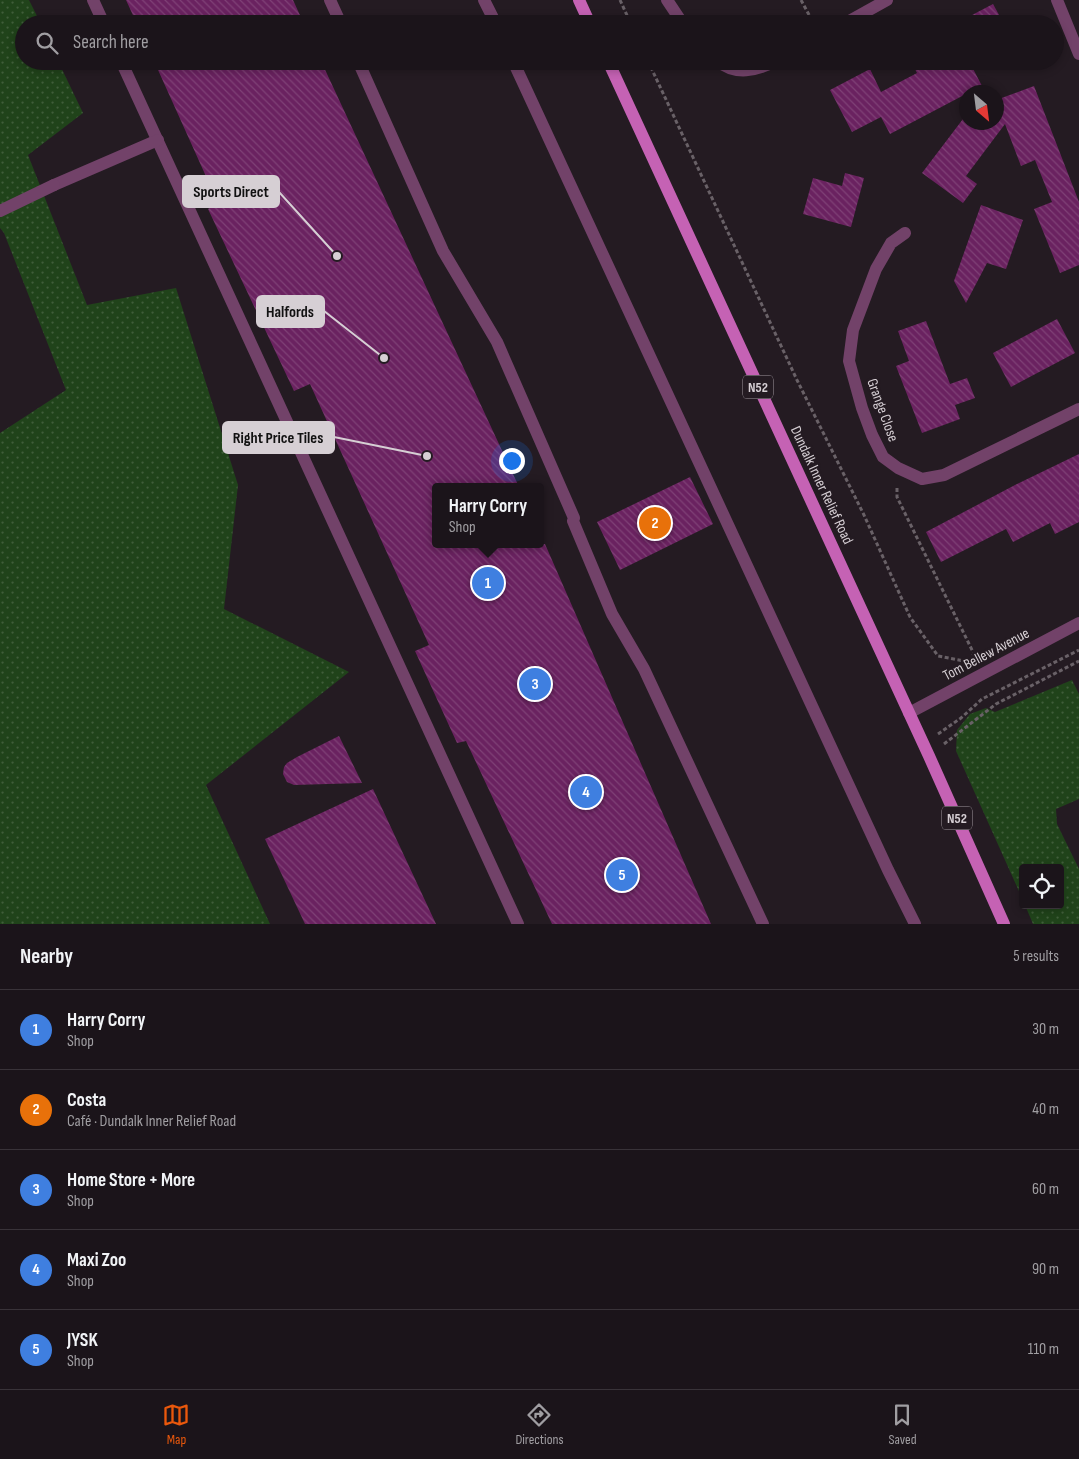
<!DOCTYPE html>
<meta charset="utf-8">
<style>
:root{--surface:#1b141a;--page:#282127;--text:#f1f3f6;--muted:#a09ea2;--line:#393339;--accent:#ea580c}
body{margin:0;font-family:"Sofia Sans Condensed",sans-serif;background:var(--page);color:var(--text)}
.controls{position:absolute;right:15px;bottom:15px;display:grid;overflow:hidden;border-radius:5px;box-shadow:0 2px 8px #0003}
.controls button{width:45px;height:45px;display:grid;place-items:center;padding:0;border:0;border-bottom:1px solid var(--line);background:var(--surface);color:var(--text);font:25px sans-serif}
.compass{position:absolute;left:959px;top:85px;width:45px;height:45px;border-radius:50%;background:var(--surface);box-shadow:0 2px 8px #0003;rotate:152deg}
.you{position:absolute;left:511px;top:460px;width:18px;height:18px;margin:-12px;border:4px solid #fff;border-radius:50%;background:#1a73e8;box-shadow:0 0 0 8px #1a73e833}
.badge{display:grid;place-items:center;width:32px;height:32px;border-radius:50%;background:var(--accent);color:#fff;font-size:16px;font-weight:700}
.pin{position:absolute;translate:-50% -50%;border:2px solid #fff;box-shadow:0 1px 5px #0006}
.popup{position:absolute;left:432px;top:483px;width:112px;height:65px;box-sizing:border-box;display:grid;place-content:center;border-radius:5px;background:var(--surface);filter:drop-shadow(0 1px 4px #0005);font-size:16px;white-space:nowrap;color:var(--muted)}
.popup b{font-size:19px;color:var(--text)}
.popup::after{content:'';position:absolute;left:50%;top:100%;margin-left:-10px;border:10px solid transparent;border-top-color:var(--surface)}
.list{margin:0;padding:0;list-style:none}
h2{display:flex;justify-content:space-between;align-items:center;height:65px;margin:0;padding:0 20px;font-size:21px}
h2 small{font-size:16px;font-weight:400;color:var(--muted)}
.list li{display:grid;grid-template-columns:32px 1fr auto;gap:15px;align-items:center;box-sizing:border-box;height:80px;padding:0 20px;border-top:1px solid var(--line)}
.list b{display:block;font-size:19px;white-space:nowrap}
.list p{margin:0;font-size:16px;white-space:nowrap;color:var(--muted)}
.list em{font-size:16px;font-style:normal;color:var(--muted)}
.icon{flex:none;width:28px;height:28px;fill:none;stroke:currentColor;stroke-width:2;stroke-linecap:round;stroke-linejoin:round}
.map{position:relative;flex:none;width:1079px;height:924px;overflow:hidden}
.search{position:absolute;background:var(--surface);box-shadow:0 2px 8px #0003;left:15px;right:15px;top:15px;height:55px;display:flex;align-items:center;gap:12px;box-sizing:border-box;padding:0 18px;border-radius:28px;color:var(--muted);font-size:19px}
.sheet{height:465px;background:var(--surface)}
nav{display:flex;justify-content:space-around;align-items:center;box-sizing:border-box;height:70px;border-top:1px solid var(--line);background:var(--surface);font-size:14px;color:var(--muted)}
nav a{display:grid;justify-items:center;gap:2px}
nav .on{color:var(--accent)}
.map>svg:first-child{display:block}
.grass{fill:url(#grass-dots)}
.building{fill:url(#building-back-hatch)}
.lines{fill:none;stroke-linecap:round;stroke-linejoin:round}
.path{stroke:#696167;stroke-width:3;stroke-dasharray:4 2.5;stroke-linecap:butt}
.service{stroke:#724269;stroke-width:12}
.minor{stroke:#724269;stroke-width:12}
.tertiary{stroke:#724269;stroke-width:12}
.primary{stroke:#c562b4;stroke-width:12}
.labels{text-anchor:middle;stroke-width:5;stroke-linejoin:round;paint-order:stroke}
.shield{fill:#241b22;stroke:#a1999f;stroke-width:1}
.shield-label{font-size:14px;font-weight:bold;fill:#d6cfd4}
.street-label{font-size:15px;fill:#d6cfd4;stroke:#241b22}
.leader{fill:none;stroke:#d6cfd4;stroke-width:2}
.callout-dot{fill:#d6cfd4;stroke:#241b22;stroke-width:2}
.callout{fill:#d6cfd4;stroke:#d6cfd4;stroke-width:2}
.callout-label{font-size:16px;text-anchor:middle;font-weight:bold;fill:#111}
</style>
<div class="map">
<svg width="1079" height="924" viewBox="0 0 1079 924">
<defs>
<pattern id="grass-dots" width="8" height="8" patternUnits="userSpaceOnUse" patternTransform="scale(1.25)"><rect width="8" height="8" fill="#20431a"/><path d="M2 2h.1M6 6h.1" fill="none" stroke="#405d3a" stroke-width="1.8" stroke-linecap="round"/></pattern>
<pattern id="building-back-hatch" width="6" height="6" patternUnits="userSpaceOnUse" patternTransform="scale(1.25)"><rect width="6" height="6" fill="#6a2260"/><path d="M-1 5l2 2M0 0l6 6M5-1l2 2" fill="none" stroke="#7f4176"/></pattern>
</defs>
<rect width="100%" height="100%" fill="#241b22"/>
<!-- grass -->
<g class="grass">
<path d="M 0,0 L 29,0 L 41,24 L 24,24 L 24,61 L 58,61 L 83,113 L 28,155 L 87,305 L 176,288 L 238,485 L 224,609 L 349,672 L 206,785 L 270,924 L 0,924 L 0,433 L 66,390 L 4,233 L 0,228 Z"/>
<path d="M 1072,680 L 1079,694 L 1079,799 L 1056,809 L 1057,824 L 1079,869 L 1079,924 L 1033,924 L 1025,905 L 1060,905 L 1060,868 L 1023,868 L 1023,900 L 956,751 L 957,730 L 970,714 L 986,708 L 995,712 Z"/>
</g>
<!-- building -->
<g class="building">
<path d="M 126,0 L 293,0 L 304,24 L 137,24 Z"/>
<path d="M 993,4 L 1004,24 L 955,24 Z"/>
<path d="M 154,61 L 321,61 L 519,487 L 436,487 L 436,544 L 545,544 L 711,924 L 552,924 L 466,741 L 457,743 L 415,651 L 429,645 L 310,384 L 294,391 L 208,209 L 218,203 Z"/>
<path d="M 911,61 L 969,61 L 982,86 L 969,92 L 966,92 L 966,94 L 890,134 L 881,117 L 852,132 L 830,90 L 870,69 L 881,92 L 917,73 Z"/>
<path d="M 1034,86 L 1079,202 L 1079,265 L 1060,273 L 1034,209 L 1052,202 L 1035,160 L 1021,166 L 1005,124 L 966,176 L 977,184 L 963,203 L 922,173 L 966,115 L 966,122 L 996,122 L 996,100 Z"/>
<path d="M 845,173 L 864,178 L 851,227 L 803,214 L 813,178 L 842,186 Z"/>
<path d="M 981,205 L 1023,220 L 1006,269 L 987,263 L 966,303 L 954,281 Z"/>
<path d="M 1057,319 L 1075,353 L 1011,387 L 993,353 Z"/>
<path d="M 926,321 L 950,384 L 967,378 L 975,398 L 955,405 L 960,419 L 922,433 L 896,366 L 909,361 L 898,331 Z"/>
<path d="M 1079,454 L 1079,522 L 1055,534 L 1050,523 L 1013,542 L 1006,529 L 941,562 L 926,532 L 1015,485 Z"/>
<path d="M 690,477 L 713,524 L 620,570 L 597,522 Z"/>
<path d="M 339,736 L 362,783 L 294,785 L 287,782 L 283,774 L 284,767 L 287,763 L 297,757 Z"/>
<path d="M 373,789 L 436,924 L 305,924 L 265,839 Z"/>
</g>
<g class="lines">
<!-- path -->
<g class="path">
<path d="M 620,0 L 631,24"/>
<path d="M 801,0 L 814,24"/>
<path d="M 648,61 L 797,380 L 864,515 L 910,617 L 938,656 L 964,661"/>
<path d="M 897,488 L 897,497 L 974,654 L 972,656"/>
<path d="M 938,734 L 961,718 L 982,699 L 1079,650"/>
<path d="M 944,744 L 996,704 L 1079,661"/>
</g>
<!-- service -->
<g class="service">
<path d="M 93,0 L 104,24"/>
<path d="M 330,0 L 341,24"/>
<path d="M 484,0 L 496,24"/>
<path d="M 121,61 L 518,924"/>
<path d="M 358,61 L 443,251 L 497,342 L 574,518 L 573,521 L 612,614 L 644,669 L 763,924"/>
<path d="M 513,61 L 888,870 L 915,924"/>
<path d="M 54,185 L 158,140"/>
</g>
<!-- minor -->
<g class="minor">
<path d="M 667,0 L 683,24"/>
<path d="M 1057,0 L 1079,54"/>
<path d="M 844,24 L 887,0"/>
<path d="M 718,61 C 735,76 757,71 775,61"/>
<path d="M 0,211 L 54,185"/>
<path d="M 905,233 L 891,243 L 876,269 L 853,330 L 849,361 L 862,408 L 872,435 L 883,457 L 898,468 L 922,479 L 944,475 L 1079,409"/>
</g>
<!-- tertiary -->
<path class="tertiary" d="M 909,713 L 1079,623"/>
<!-- primary -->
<g class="primary">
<path d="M 579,0 L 590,24"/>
<path d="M 608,61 L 929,756 L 1004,924"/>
</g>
</g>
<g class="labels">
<!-- shield labels -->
<g class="shield">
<rect x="743" y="375.5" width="30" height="23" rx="4"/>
<rect x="942" y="806.5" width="30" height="23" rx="4"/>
</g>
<g class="shield-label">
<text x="758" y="392">N52</text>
<text x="957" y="823">N52</text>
</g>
<!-- street labels -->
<g class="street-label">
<text transform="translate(883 410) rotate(70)" y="5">Grange Close</text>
<text transform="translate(822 485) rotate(65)" y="5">Dundalk Inner Relief Road</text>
<text transform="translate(986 654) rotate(-28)" y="5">Tom Bellew Avenue</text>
</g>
</g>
<!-- callouts -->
<path class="leader" d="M337 256L279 192M384 358L324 311M427 456L334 437"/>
<g class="callout-dot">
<circle cx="337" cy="256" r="5"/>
<circle cx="384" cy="358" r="5"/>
<circle cx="427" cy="456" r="5"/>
</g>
<g class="callout">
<rect x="183" y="176" width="96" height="31" rx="5"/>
<rect x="257" y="296" width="67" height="31" rx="5"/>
<rect x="223" y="422" width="111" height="31" rx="5"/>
</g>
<g class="callout-label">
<text x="231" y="197">Sports Direct</text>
<text x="290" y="317">Halfords</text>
<text x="278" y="443">Right Price Tiles</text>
</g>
</svg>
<div class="controls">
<button><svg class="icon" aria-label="locate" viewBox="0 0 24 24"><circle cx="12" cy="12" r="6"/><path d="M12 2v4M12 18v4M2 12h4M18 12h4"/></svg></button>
</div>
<svg class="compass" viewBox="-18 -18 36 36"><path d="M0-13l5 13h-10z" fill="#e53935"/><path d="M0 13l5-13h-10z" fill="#a09ea2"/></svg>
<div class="you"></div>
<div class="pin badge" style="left:488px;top:583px;background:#3f7fe0">1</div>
<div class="popup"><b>Harry Corry</b>Shop</div>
<div class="pin badge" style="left:655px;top:523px;background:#e8710a">2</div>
<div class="pin badge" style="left:535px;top:684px;background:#3f7fe0">3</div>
<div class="pin badge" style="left:586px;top:792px;background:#3f7fe0">4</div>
<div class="pin badge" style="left:622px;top:875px;background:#3f7fe0">5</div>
<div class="search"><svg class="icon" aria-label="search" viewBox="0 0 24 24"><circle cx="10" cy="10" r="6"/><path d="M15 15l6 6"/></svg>Search here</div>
</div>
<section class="sheet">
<h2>Nearby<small>5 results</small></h2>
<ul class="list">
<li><span class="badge" style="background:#3f7fe0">1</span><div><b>Harry Corry</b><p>Shop</p></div><em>30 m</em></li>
<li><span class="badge" style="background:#e8710a">2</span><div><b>Costa</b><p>Café · Dundalk Inner Relief Road</p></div><em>40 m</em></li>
<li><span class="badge" style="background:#3f7fe0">3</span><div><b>Home Store + More</b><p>Shop</p></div><em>60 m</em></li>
<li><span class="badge" style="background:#3f7fe0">4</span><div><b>Maxi Zoo</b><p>Shop</p></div><em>90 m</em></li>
<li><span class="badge" style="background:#3f7fe0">5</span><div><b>JYSK</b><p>Shop</p></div><em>110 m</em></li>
</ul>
</section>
<nav>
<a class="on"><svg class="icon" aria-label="map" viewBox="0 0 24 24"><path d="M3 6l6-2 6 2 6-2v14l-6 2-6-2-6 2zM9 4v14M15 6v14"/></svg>Map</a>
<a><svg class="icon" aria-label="directions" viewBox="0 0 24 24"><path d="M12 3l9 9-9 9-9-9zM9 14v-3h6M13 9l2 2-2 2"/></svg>Directions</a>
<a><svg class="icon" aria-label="saved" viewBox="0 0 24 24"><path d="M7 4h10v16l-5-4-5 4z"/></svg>Saved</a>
</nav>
